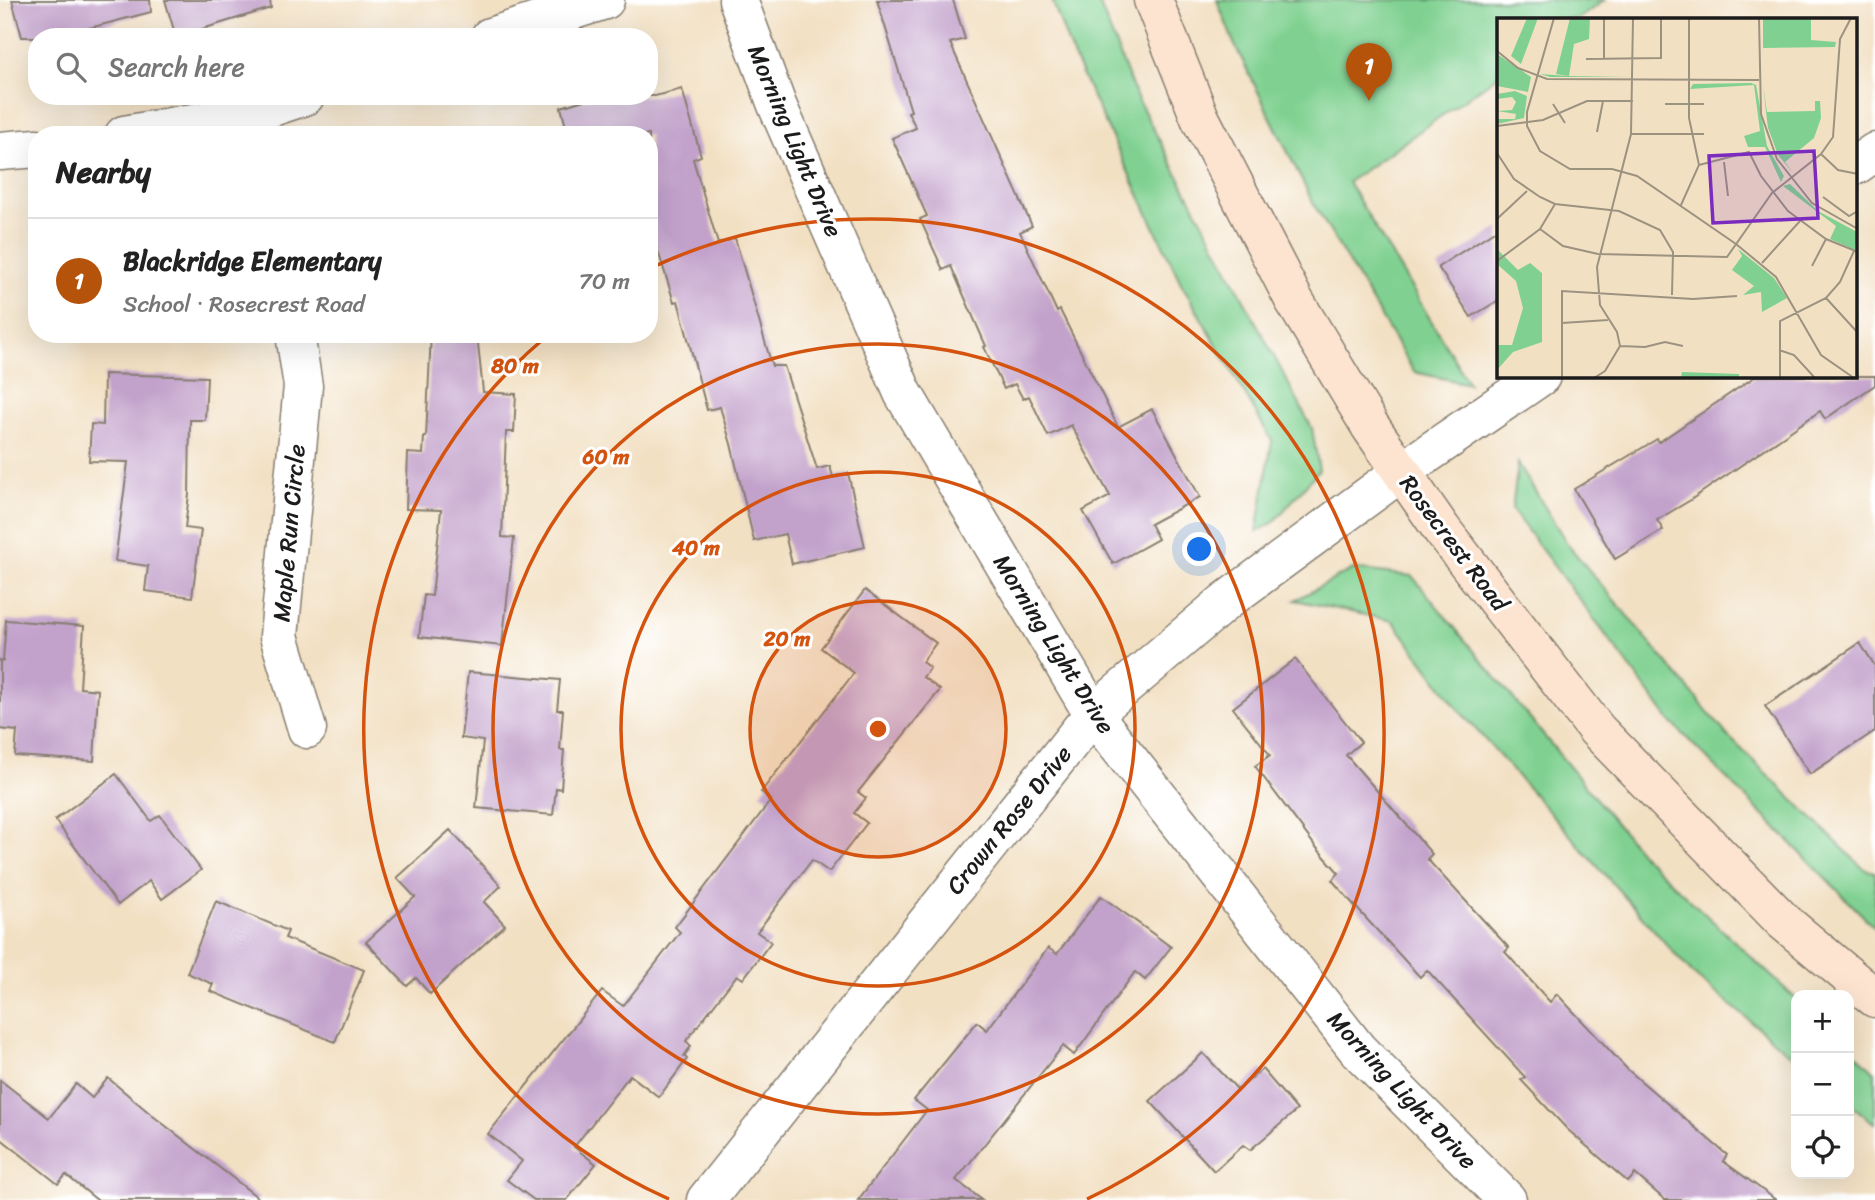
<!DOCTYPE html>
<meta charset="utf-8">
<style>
:root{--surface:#fff;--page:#f6f6f6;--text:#222;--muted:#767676;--line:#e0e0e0;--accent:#b45309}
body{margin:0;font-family:Sriracha,sans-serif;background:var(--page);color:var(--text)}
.controls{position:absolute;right:21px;bottom:21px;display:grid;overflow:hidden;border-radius:14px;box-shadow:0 7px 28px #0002}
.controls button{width:63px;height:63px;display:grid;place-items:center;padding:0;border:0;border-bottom:2px solid var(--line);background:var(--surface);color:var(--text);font:35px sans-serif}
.you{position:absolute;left:1200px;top:550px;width:24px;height:24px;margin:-18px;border:5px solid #fff;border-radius:50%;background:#1a73e8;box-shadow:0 0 0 10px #1a73e833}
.badge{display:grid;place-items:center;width:46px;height:46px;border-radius:50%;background:var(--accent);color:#fff;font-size:23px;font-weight:700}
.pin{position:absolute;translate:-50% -58px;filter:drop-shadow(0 2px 4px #0008)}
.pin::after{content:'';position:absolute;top:37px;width:24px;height:21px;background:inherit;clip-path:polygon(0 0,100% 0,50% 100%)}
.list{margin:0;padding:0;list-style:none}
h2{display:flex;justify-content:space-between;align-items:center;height:91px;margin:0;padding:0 28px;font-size:30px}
h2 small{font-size:23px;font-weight:400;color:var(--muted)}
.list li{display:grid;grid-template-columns:46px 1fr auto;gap:21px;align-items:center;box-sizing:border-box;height:126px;padding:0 28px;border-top:2px solid var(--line)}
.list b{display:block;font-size:26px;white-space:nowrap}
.list p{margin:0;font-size:23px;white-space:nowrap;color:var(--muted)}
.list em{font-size:23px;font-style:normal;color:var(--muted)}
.icon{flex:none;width:38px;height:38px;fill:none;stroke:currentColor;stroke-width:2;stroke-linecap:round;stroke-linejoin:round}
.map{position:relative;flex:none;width:1875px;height:1200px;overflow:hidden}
.search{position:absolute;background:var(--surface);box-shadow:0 7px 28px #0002;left:28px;top:28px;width:630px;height:77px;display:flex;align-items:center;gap:18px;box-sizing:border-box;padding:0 24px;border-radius:28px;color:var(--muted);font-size:26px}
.panel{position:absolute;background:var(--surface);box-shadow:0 7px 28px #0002;left:28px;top:126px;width:630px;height:217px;border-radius:28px}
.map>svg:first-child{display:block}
.green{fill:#80d191;stroke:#4e7656;stroke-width:2}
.building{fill:#c2a1cb}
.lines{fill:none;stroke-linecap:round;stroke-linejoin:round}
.street-casing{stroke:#877e70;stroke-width:41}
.secondary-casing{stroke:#877e70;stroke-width:41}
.street{stroke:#fff;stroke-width:38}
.secondary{stroke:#fde4d0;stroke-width:38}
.ring{fill:none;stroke:#d4530e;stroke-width:3.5}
.labels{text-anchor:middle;stroke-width:6;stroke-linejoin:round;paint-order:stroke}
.street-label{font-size:24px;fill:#1c1c1c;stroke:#fff}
.inset-road{fill:none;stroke:#9c9280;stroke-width:2}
.view{fill:#7b2cbf;fill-opacity:0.15;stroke:#7b2cbf;stroke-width:3.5}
.inset-edge{fill:none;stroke:#1c1c1c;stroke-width:3.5}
.centre{fill:#d4530e;stroke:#fff;stroke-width:3.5}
.ring-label{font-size:21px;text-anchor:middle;font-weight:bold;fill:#d4530e;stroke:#fff;stroke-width:6;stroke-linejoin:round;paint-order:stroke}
</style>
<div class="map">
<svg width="1875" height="1200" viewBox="0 0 1875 1200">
<rect width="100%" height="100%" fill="#fff"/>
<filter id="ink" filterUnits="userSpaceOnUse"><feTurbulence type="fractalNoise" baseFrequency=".0143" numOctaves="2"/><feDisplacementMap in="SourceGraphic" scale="14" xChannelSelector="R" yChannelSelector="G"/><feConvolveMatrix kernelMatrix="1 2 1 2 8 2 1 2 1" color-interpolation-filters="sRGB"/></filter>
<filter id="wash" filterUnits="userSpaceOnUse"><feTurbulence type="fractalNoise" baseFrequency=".00686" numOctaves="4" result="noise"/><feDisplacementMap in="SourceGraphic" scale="28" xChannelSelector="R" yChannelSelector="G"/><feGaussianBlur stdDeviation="1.57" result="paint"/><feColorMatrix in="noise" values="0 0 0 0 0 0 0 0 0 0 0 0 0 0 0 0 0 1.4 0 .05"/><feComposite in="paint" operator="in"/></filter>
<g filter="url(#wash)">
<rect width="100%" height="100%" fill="#f2e0c3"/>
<!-- green -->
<g class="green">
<path d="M 1052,0 L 1098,0 L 1136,96 L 1312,428 L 1319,470 L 1274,522 L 1257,532 L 1272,441 L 1181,283 L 1071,51 Z"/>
<path d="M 1217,0 L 1605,0 L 1578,19 L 1499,19 L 1499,75 L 1348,182 L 1469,384 L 1414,372 L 1313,203 L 1233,41 Z"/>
<path d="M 1518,463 L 1568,545 L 1728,736 L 1864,869 L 1875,872 L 1875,928 L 1671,722 L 1512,510 Z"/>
<path d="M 1353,569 L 1412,576 L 1644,857 L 1796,999 L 1796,1059 L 1692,973 L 1458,709 L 1393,621 L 1295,600 Z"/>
<path d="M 1849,1047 L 1875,1072 L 1875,1124 L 1849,1103 Z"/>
</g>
<g id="blocks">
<!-- building -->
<g class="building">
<path d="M 12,0 L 150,0 L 151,12 L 55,37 L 22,37 Z"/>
<path d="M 165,0 L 270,0 L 271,8 L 176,37 Z"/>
<path d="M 877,0 L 953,0 L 965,39 L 950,43 L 1032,226 L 1020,232 L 1057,312 L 1060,310 L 1118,427 L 1152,409 L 1200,497 L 1150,524 L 1158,539 L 1113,564 L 1083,511 L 1110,496 L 1071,425 L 1048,436 L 1029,396 L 1023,399 L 1015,384 L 1004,389 L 984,347 L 986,346 L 951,266 L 943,270 L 920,219 L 927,216 L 892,138 L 916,128 L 908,112 L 911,111 Z"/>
<path d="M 682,89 L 701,156 L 693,159 L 718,244 L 735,238 L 772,366 L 784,366 L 817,469 L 830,466 L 833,477 L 848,473 L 865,547 L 792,564 L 785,534 L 754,541 L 731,444 L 720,407 L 707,410 L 678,301 L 674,302 L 649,222 L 649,135 L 568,135 L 561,107 L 597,96 L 655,96 Z"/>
<path d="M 1499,228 L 1499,300 L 1471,317 L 1438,267 Z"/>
<path d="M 431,334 L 477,334 L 483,392 L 516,394 L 514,432 L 506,432 L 502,537 L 514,538 L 502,646 L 419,637 L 424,595 L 432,596 L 441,510 L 406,509 L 408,453 L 423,454 L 424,437 L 426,437 Z"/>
<path d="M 104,374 L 207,377 L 205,420 L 190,420 L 189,494 L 185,528 L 201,530 L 192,597 L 145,591 L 148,566 L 115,561 L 128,462 L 89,461 L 91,424 L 103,425 Z"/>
<path d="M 1756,376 L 1875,376 L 1875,385 L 1825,419 L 1820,411 L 1689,501 L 1657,520 L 1663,530 L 1615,559 L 1574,489 L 1657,439 L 1659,442 Z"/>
<path d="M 865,590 L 936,643 L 922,662 L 930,668 L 923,677 L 940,690 L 858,792 L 866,798 L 854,813 L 867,823 L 829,872 L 812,860 L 757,932 L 771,942 L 743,979 L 737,975 L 686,1041 L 691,1046 L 684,1056 L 687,1059 L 659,1097 L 630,1075 L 574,1147 L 596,1164 L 567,1200 L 534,1200 L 507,1180 L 522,1161 L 488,1134 L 602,991 L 623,1006 L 680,932 L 675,927 L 771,800 L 761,792 L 854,673 L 821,648 Z"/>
<path d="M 6,620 L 84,626 L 80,688 L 98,690 L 94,761 L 15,756 L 17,731 L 0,729 L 0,660 L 3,661 Z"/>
<path d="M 1860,643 L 1875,666 L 1875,731 L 1810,774 L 1765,706 Z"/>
<path d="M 1295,659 L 1361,742 L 1346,755 L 1432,854 L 1427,859 L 1509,948 L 1505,952 L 1550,1002 L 1557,994 L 1627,1069 L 1727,1155 L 1723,1161 L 1776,1200 L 1665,1200 L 1635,1174 L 1628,1182 L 1567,1129 L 1521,1080 L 1525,1077 L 1427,970 L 1420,977 L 1362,914 L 1332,880 L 1339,873 L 1316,847 L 1255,766 L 1270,755 L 1233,708 Z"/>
<path d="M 468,672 L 560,680 L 557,710 L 563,710 L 560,750 L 564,750 L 561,789 L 556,788 L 553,815 L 476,808 L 483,741 L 461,738 Z"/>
<path d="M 116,774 L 151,821 L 160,815 L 201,870 L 162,899 L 149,881 L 118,905 L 55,820 Z"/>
<path d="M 450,830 L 501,886 L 484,902 L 505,925 L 430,994 L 416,978 L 407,986 L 366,942 L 415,897 L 397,878 Z"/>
<path d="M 1101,896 L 1171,947 L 1145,980 L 1135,972 L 1074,1055 L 1063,1046 L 956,1180 L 982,1200 L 858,1200 L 927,1110 L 914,1100 L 977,1022 L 987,1030 L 1048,948 L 1057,954 Z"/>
<path d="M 216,901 L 288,931 L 285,938 L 364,970 L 335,1042 L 210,991 L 213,984 L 187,973 Z"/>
<path d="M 1203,1053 L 1238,1090 L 1262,1069 L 1297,1110 L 1250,1150 L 1243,1145 L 1214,1171 L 1150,1101 Z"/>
<path d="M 108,1078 L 153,1116 L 261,1200 L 97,1200 L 66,1175 L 58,1184 L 0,1138 L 0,1080 L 49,1118 L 76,1084 L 92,1098 Z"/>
</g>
</g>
</g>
<g filter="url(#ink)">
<use href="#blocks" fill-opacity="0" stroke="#877e70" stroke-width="2"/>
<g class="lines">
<!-- street casing -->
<g class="street-casing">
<g id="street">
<path d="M 738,0 L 777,105 L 903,393 L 1093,714 L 1358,1050 L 1507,1200"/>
<path d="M 490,37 L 605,0"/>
<path d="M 124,135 L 257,112 L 305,96"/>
<path d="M 0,151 L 37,148"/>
<path d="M 1856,165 L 1875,152"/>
<path d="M 295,334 L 303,386 L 279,636 L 307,729"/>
<path d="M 706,1200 L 1093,714 L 1226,601 L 1401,472 L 1541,376"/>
</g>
</g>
<!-- secondary casing -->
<g class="secondary-casing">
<path id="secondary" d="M 1153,0 L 1200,118 L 1294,300 L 1370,426 L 1442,530 L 1597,730 L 1783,921 L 1875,998"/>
</g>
<!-- street -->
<use href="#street" class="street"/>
<!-- secondary -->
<use href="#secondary" class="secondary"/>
</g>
</g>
<!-- distance rings -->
<circle cx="878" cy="729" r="128" fill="#d4530e" fill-opacity=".12"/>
<g class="ring">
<circle cx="878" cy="729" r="128"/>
<circle cx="878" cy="729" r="257"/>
<circle cx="878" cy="729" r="385"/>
<path d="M669 1199A514 514 0 0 1 548 335M653 267A514 514 0 1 1 1087 1199"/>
</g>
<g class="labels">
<!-- street labels -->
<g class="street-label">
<text transform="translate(795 141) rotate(67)" y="8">Morning Light Drive</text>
<text transform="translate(289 533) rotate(-85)" y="8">Maple Run Circle</text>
<text transform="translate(1454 543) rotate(53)" y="8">Rosecrest Road</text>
<text transform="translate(1054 644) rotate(58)" y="8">Morning Light Drive</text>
<text transform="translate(1009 820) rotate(-51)" y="8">Crown Rose Drive</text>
<text transform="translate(1402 1090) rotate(47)" y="8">Morning Light Drive</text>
</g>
</g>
<!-- overview -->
<g transform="translate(1497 18)">
<rect width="360" height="360" fill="#f2e0c3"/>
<path d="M 30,0 L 41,0 L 24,46 L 14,38 ZM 73,0 L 93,0 L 92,21 L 77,26 L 72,58 L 133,59 L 53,59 L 43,56 L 72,58 L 59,56 ZM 266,0 L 314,0 L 314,22 L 339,24 L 338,29 L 266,30 ZM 0,36 L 34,59 L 31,74 L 0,68 ZM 254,65 L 259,67 L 270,128 L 287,158 L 284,164 L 268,129 L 251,129 L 247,118 L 263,113 L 257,67 L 193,71 L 196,66 ZM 266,68 L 270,94 L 318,93 L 318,83 L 323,83 L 324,100 L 317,120 L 288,144 L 296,155 L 281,137 L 271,110 ZM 18,73 L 30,78 L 27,100 L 0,106 L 0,101 L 18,101 L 19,96 L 0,93 L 15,92 L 19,84 L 15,79 L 0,81 L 0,76 ZM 293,166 L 321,193 L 360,214 L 358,232 L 333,221 L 339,208 L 286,168 ZM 0,231 L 21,252 L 33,245 L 45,255 L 45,324 L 16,334 L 0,352 L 0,327 L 15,327 L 26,290 L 19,263 L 0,246 ZM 241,231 L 277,260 L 290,280 L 265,294 L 264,274 L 246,277 L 257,268 L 235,252 L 245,238 ZM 185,354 L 242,356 L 242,360 L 184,360 Z" fill="#80d191"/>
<path class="inset-road" d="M 57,0 L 30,94 L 30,108 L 43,133 L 73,151 L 115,151 L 140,158 L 239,226 L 279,259 L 324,337 L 357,360M 107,0 L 107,41M 262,0 L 264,96 L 280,141 L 315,185 L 361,211M 0,33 L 21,50 L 50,61 L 262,62M 89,41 L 164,40 L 164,0M 56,86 L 68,105M 168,86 L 207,86M 0,108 L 46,102 L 90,83 L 136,83M 100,114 L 106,83M 134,116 L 207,116M 0,135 L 17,161 L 43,179 L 58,186 L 122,193 L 163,212 L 176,234 L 175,277M 324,136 L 341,152 L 361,156M 227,144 L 231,178M 202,147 L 252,134 L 264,158 L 291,193 L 329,221 L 361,234M 326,179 L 352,198 L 361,193M 184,187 L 202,147 L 192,100 L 192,0M 0,201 L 30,173M 43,211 L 66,228 L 101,236 L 230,239 L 275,175 L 324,136 L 336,119 L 343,21 L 354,0M 0,243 L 43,211 L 58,186M 265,245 L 303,203M 315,248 L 329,221M 329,280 L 361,315M 65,305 L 111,302M 123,328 L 148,329 L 168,324 L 186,328M 282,332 L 297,337 L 318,360M 65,360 L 65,273 L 196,281 L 240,278M 97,360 L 108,353 L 123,328 L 120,314 L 103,287 L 100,249 L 134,116 L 136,0M 283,360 L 283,303 L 329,280 L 343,264 L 357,233"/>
<path class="view" d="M 317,133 L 321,200 L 216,205 L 212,138 Z"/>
<rect width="360" height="360" class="inset-edge"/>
</g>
<circle cx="878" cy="729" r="10" class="centre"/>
<g class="ring-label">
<text x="515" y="373">80 m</text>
<text x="606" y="464">60 m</text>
<text x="696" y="555">40 m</text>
<text x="787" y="646">20 m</text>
</g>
</svg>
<div class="controls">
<button>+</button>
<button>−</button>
<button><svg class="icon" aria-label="locate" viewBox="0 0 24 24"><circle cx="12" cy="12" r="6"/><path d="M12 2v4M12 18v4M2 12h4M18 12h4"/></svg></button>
</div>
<div class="you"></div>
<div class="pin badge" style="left:1369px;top:101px">1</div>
<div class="search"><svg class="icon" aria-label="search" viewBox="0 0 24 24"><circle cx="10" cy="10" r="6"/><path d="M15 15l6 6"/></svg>Search here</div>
<section class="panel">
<h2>Nearby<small></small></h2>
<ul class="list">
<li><span class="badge">1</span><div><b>Blackridge Elementary</b><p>School · Rosecrest Road</p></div><em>70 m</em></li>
</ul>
</section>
</div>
